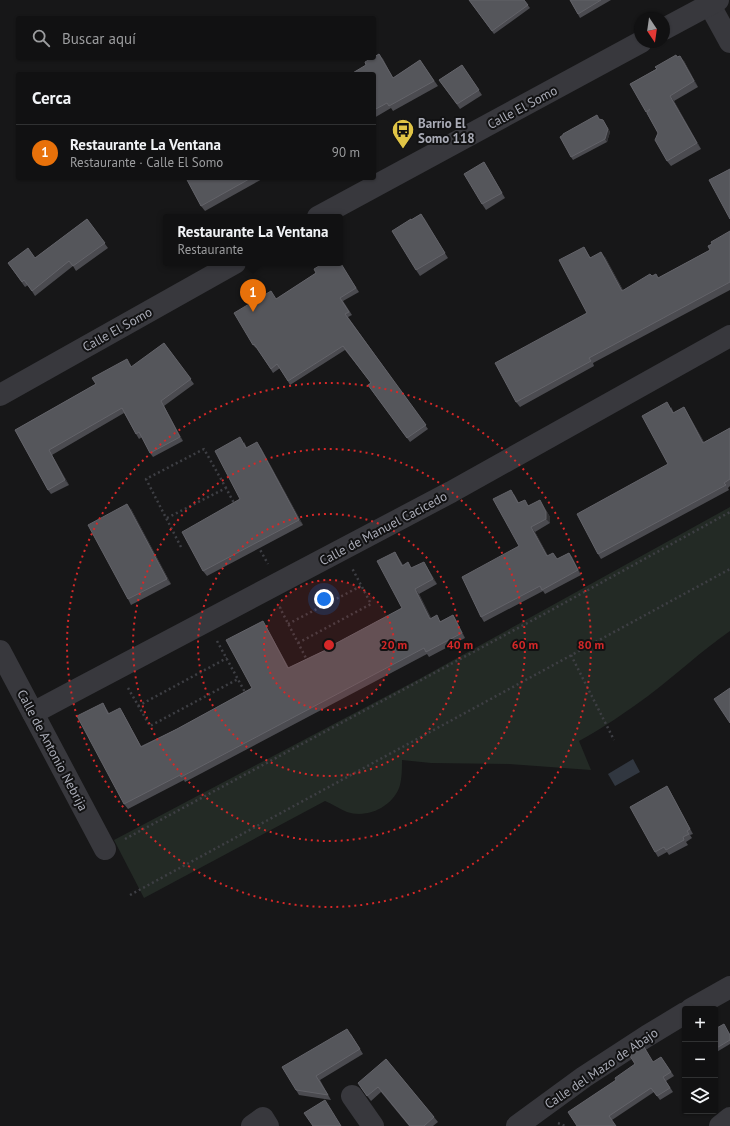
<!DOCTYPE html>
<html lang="es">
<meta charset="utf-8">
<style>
:root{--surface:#111112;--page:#1e1f20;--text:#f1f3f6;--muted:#9c9d9f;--line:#303132;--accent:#ea580c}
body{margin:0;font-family:"PT Sans",sans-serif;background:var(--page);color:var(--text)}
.controls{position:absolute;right:12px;bottom:12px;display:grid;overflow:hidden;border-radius:4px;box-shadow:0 1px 3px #0004}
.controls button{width:36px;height:36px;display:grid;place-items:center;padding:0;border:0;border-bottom:1px solid var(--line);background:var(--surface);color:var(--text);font:20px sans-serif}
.compass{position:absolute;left:634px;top:12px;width:36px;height:36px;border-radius:50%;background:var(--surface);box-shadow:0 1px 3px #0004;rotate:167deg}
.you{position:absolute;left:324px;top:599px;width:14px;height:14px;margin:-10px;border:3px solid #fff;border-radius:50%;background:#1a73e8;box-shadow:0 0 0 6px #1a73e833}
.badge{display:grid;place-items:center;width:26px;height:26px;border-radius:50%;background:var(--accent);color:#fff;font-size:13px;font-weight:700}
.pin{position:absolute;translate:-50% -33px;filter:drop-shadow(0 1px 2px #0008)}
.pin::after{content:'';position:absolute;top:21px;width:14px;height:12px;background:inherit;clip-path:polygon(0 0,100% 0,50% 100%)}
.popup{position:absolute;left:163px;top:214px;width:180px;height:52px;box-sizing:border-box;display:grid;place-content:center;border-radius:4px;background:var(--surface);filter:drop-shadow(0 1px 3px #0005);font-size:13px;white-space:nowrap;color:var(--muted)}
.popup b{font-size:15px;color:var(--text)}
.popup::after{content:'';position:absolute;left:50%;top:100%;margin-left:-8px;border:8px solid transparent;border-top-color:var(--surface)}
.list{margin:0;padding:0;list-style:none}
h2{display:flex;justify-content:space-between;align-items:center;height:52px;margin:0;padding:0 16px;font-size:17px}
h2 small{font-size:13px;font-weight:400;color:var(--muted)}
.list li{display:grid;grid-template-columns:26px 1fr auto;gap:12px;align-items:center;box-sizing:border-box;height:56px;padding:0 16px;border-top:1px solid var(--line)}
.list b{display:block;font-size:15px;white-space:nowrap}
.list p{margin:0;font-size:13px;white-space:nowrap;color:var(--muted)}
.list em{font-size:13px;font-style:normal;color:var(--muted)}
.icon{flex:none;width:22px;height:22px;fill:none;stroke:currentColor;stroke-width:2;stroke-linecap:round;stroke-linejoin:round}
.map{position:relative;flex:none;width:730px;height:1126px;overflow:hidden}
.search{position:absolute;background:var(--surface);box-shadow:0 1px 3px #0004;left:16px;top:16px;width:360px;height:44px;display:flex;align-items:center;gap:10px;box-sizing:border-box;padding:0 14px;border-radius:4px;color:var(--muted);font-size:15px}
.panel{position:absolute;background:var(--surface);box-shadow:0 1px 3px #0004;left:16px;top:72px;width:360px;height:108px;border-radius:4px}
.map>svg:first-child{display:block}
.green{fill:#232a25}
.water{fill:#313740}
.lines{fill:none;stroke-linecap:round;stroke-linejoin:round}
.path{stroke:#3e3f44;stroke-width:2.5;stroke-dasharray:2 3;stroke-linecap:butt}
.minor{stroke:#38383d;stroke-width:22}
.wall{fill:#4b4b50}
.shaded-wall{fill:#323235}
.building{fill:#55565b;stroke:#636369}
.ring{fill:none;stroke:#d62828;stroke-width:2;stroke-dasharray:2 4}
.labels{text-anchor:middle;stroke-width:4;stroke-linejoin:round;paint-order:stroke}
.street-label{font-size:13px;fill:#aaacb7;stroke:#121213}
.poi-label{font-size:13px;font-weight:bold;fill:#aaacb7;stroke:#121213;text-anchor:start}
.centre{fill:#d62828;stroke:#121213;stroke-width:2}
.ring-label{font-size:12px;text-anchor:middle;font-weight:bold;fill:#d62828;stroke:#121213;stroke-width:4;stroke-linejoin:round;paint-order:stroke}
</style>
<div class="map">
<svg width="730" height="1126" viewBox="0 0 730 1126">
<rect width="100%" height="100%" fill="#171718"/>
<!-- green -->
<path class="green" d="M 730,507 L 730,631 C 701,651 676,675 648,696 C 626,712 603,728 579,741 L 591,770 L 509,764 L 431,763 L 402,760 C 402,768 402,777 400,785 C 394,806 368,819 347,812 C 340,809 332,804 325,801 L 144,898 L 114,840 L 421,678 Z"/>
<!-- water -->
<path class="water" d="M 633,759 L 640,772 L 615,786 L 608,774 Z"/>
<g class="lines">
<!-- path -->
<g class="path">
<path d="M 167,518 L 226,488 L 235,505"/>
<path d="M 258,546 L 268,564"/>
<path d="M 181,547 L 146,479 L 204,449 L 226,488"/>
<path d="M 281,607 L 280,608 L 308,662"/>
<path d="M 288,624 L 361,586"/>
<path d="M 217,641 L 246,694"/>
<path d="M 298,643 L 371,604 L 352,568"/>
<path d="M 571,655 L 614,740"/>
<path d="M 128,688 L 150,726 L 238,679"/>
<path d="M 138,706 L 227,658"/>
<path d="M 125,839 L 546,613 L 730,512"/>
<path d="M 130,895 L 730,569"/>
<path d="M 558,1123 L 565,1126"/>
</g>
<!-- minor -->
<g class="minor">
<path d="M 707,0 L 730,42"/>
<path d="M 664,29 L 718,0"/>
<path d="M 318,217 L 641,42"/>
<path d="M 0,395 L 235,263"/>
<path d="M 0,651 L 105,849"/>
<path d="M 33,713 L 78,689 L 451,492 L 730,336"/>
<path d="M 691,1009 L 730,987"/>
<path d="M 352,1096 L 373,1126"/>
<path d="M 252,1126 L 263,1118 L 268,1126"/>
<path d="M 517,1126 L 584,1077 L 647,1036 L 685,1013"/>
<path d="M 720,1126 L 730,1118"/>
</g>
</g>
<!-- wall -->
<g class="wall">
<path d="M 469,0 L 524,0 L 530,8 L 494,34 Z"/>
<path d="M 570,0 L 611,0 L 580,18 Z"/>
<path d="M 379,54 L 383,59 L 393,78 L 420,60 L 438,86 L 393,111 L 391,108 L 374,118 L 374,74 L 366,65 Z"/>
<path d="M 677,57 L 684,61 L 698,87 L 674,101 L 701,149 L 671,166 L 667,161 L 658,133 L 630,84 Z"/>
<path d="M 462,65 L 482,95 L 460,109 L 439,80 Z"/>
<path d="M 600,119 L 603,120 L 610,132 L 607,142 L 573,160 L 571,157 Z"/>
<path d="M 484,162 L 505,198 L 486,210 L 482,204 Z"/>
<path d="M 186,178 L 264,178 L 205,211 L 201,206 Z"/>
<path d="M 421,214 L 448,258 L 420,276 L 416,270 L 411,220 Z"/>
<path d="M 87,219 L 108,248 L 76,271 L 73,266 L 35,296 L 28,285 L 25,287 L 8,263 L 35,258 Z"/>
<path d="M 730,231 L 730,290 L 593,363 L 594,366 L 520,407 L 516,402 L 587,313 L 584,247 L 590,257 L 605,257 L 623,290 L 652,276 L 658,278 L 710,250 L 712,244 Z"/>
<path d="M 340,263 L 359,292 L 343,301 L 352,315 L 348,317 L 428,429 L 410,442 L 368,385 L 371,383 L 345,350 L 290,385 L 280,368 L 273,373 L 257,348 L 256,348 L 253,345 L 276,299 L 316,273 Z"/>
<path d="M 164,343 L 194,384 L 164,406 L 183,441 L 153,457 L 150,453 L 142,437 L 139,439 L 136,434 L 124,413 L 52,455 L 69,485 L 51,494 L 48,490 L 15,430 L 96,384 L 130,364 L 132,367 Z"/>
<path d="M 671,407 L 674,413 L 684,407 L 687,412 L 704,442 L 730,428 L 730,486 L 728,488 L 729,490 L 601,559 L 598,554 L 668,464 Z"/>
<path d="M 244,442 L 247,448 L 261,448 L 303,525 L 207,576 L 203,571 L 240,499 Z"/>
<path d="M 514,494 L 519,503 L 529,506 L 540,500 L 550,517 L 550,523 L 535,532 L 548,556 L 557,559 L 569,553 L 572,557 L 581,575 L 545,594 L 543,591 L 484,622 L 481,617 L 519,546 Z"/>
<path d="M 131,509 L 171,584 L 131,605 L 128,599 Z"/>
<path d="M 395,552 L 403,565 L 412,568 L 427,567 L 437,584 L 419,594 L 431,618 L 441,621 L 453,615 L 456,620 L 465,638 L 429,657 L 427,654 L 185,782 L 184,780 L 128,809 L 124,804 L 103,703 L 109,713 L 123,713 L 141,746 L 177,729 L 252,688 L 266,626 L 289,668 L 332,647 L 402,608 Z"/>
<path d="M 670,791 L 693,834 L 690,835 L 692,838 L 686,842 L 688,845 L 669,855 L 667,852 L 658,857 L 655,852 Z"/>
<path d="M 715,1029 L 730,1034 L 730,1044 L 715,1053 Z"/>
<path d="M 351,1034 L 363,1054 L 320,1080 L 331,1100 L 299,1095 L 296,1090 Z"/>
<path d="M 661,1057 L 674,1076 L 666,1081 L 673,1092 L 660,1100 L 654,1092 L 612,1120 L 577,1126 L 654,1062 Z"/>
<path d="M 386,1059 L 434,1117 L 438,1122 L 433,1126 L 409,1126 L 381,1092 L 371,1101 L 361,1088 Z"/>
</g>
<!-- shaded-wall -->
<g class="shaded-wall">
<path d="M 379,54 L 383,59 L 396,84 L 393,78 Z"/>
<path d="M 680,56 L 684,61 L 698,87 L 694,81 Z"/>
<path d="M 670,96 L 674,101 L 701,149 L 697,143 Z"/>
<path d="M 603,120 L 610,132 L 607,142 L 605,139 Z"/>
<path d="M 484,162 L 488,168 L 505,198 L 502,193 Z"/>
<path d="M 421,214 L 425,219 L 448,258 L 445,253 Z"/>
<path d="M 601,252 L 605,257 L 626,296 L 622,291 Z"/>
<path d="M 161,401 L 164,406 L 183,441 L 180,437 Z"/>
<path d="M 684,407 L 687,412 L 707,448 L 703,443 Z"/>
<path d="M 257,442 L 261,448 L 303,525 L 299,520 Z"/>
<path d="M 49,450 L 52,455 L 69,485 L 65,480 Z"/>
<path d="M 540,500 L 550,517 L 550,523 L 546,519 Z"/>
<path d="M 127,504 L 131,509 L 171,584 L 167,579 Z"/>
<path d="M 531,527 L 535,532 L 551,561 L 547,556 Z"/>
<path d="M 569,553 L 572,557 L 581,575 L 578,570 Z"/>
<path d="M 424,562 L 427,567 L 437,584 L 433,579 Z"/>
<path d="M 415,589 L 419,594 L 434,624 L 430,619 Z"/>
<path d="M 453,615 L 456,620 L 465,638 L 462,633 Z"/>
<path d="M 263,621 L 266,626 L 292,674 L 288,668 Z"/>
<path d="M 120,708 L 123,713 L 144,752 L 141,747 Z"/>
<path d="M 667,786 L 670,791 L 693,834 L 690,829 Z"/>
</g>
<!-- building -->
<g class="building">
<path d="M 469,0 L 524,0 L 528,5 L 492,31 Z"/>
<path d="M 570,0 L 601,0 L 578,14 Z"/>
<path d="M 379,54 L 393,78 L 420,60 L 434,81 L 389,106 L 387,103 L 374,110 L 374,74 L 351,74 L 366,65 L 365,62 L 372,58 L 374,58 L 374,57 Z"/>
<path d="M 676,55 L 677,57 L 680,56 L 694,81 L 670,96 L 697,143 L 667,161 L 655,140 L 658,133 L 647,113 L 650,109 L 646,112 L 630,84 L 657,69 L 655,67 Z"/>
<path d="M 462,65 L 479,90 L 457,104 L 439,80 Z"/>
<path d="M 597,115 L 599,119 L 603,120 L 608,129 L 605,139 L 571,157 L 560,137 L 563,135 L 563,134 Z"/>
<path d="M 484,162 L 502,193 L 482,204 L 464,174 Z"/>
<path d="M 730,169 L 730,219 L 709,180 Z"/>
<path d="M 186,178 L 251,178 L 201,206 Z"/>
<path d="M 421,214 L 445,253 L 416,270 L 392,231 L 411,219 L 411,220 Z"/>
<path d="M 87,219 L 105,243 L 73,266 L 69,261 L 32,291 L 24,280 L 22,282 L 8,263 L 28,248 L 35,258 Z"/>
<path d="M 730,231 L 730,282 L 589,358 L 591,361 L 516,402 L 495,363 L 587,313 L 559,260 L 584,247 L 590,258 L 601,252 L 622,291 L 650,274 L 652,276 L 656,274 L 658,278 L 710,250 L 708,246 L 712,244 L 711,242 Z"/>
<path d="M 340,262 L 356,288 L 340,298 L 349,312 L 345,314 L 426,425 L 407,438 L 368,385 L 371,383 L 343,346 L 288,381 L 277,364 L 271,369 L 254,344 L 253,345 L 234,313 L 271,291 L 276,299 L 316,273 L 314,269 L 324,263 L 340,263 Z"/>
<path d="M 164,343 L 191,379 L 161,401 L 180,437 L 150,453 L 139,432 L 136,434 L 122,408 L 49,450 L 65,480 L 48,490 L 15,430 L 96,384 L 92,378 L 127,359 L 131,367 Z"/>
<path d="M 667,402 L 673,413 L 684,407 L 703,443 L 730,428 L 730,479 L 724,483 L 726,485 L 598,554 L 577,514 L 668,464 L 642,416 Z"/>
<path d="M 240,437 L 246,448 L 257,442 L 299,520 L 203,571 L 182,532 L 240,499 L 215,451 Z"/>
<path d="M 511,490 L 518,503 L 525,500 L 528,506 L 540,500 L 546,512 L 546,519 L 531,527 L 547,556 L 553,553 L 557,559 L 569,553 L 578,570 L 542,590 L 540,586 L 481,617 L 462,577 L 519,546 L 493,499 Z"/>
<path d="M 127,504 L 167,579 L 128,599 L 88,525 Z"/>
<path d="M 395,552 L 402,566 L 408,562 L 411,568 L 424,562 L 433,579 L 415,589 L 430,619 L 437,615 L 440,622 L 453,615 L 462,633 L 426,652 L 424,648 L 181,777 L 180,775 L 124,804 L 77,716 L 103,703 L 108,714 L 120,708 L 141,747 L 177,729 L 252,688 L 226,640 L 263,621 L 288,668 L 332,647 L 331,646 L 402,608 L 377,561 Z"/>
<path d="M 730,688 L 730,723 L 714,699 Z"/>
<path d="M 667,786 L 690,829 L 687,831 L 689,834 L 683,837 L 684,840 L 666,850 L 664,847 L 655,852 L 630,807 Z"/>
<path d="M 724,1024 L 730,1035 L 730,1040 L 715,1049 L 715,1029 Z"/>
<path d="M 347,1029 L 360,1049 L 316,1076 L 328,1095 L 296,1090 L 282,1067 Z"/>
<path d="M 644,1047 L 653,1062 L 661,1057 L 671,1072 L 663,1077 L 670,1088 L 657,1096 L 651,1088 L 609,1116 L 616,1126 L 577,1126 L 568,1112 L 616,1080 L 615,1078 L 635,1064 L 630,1056 Z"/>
<path d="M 386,1059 L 434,1117 L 424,1126 L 410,1126 L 378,1087 L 367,1096 L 358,1083 Z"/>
<path d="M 325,1100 L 341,1126 L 313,1126 L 304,1113 Z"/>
</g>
<!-- distance rings -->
<circle cx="329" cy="645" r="65" fill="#d62828" fill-opacity=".12"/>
<g class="ring">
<circle cx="329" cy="645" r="65"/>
<circle cx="329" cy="645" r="131"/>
<circle cx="329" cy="645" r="196"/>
<circle cx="329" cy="645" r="262"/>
</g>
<!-- icons -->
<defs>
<g id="bus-pin" transform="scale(1.15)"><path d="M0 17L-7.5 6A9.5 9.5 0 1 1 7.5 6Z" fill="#e1c546" stroke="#121213"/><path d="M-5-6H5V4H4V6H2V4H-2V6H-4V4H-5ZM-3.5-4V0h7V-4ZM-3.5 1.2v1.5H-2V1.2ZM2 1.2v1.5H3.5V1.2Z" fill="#111"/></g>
</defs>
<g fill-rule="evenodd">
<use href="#bus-pin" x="403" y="130"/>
</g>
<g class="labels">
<!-- street labels -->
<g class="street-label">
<text transform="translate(522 107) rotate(-28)" y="5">Calle El Somo</text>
<text transform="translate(117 329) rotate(-29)" y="5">Calle El Somo</text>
<text transform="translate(383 528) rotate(-28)" y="5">Calle de Manuel Cacicedo</text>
<text transform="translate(53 750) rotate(62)" y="5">Calle de Antonio Nebrija</text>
<text transform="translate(601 1068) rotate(-34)" y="5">Calle del Mazo de Abajo</text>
</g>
<!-- poi labels -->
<g class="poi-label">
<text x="418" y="128">Barrio El<tspan x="418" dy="15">Somo 118</tspan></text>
</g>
</g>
<circle cx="329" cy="645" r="6" class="centre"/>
<g class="ring-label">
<text x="394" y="649">20 m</text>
<text x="460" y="649">40 m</text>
<text x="525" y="649">60 m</text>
<text x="591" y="649">80 m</text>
</g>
</svg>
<div class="controls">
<button>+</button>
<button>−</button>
<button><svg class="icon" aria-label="layers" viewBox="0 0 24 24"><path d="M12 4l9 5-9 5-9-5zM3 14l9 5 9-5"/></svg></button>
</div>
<svg class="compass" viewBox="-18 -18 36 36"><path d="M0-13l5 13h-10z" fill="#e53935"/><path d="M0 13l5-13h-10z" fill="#9c9d9f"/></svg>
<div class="you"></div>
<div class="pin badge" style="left:253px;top:312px;background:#e8710a">1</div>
<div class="popup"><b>Restaurante La Ventana</b>Restaurante</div>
<div class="search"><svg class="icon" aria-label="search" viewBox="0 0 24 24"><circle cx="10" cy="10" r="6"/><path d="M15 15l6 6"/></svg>Buscar aquí</div>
<section class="panel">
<h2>Cerca<small></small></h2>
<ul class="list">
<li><span class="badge" style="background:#e8710a">1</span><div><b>Restaurante La Ventana</b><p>Restaurante · Calle El Somo</p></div><em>90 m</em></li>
</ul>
</section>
</div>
